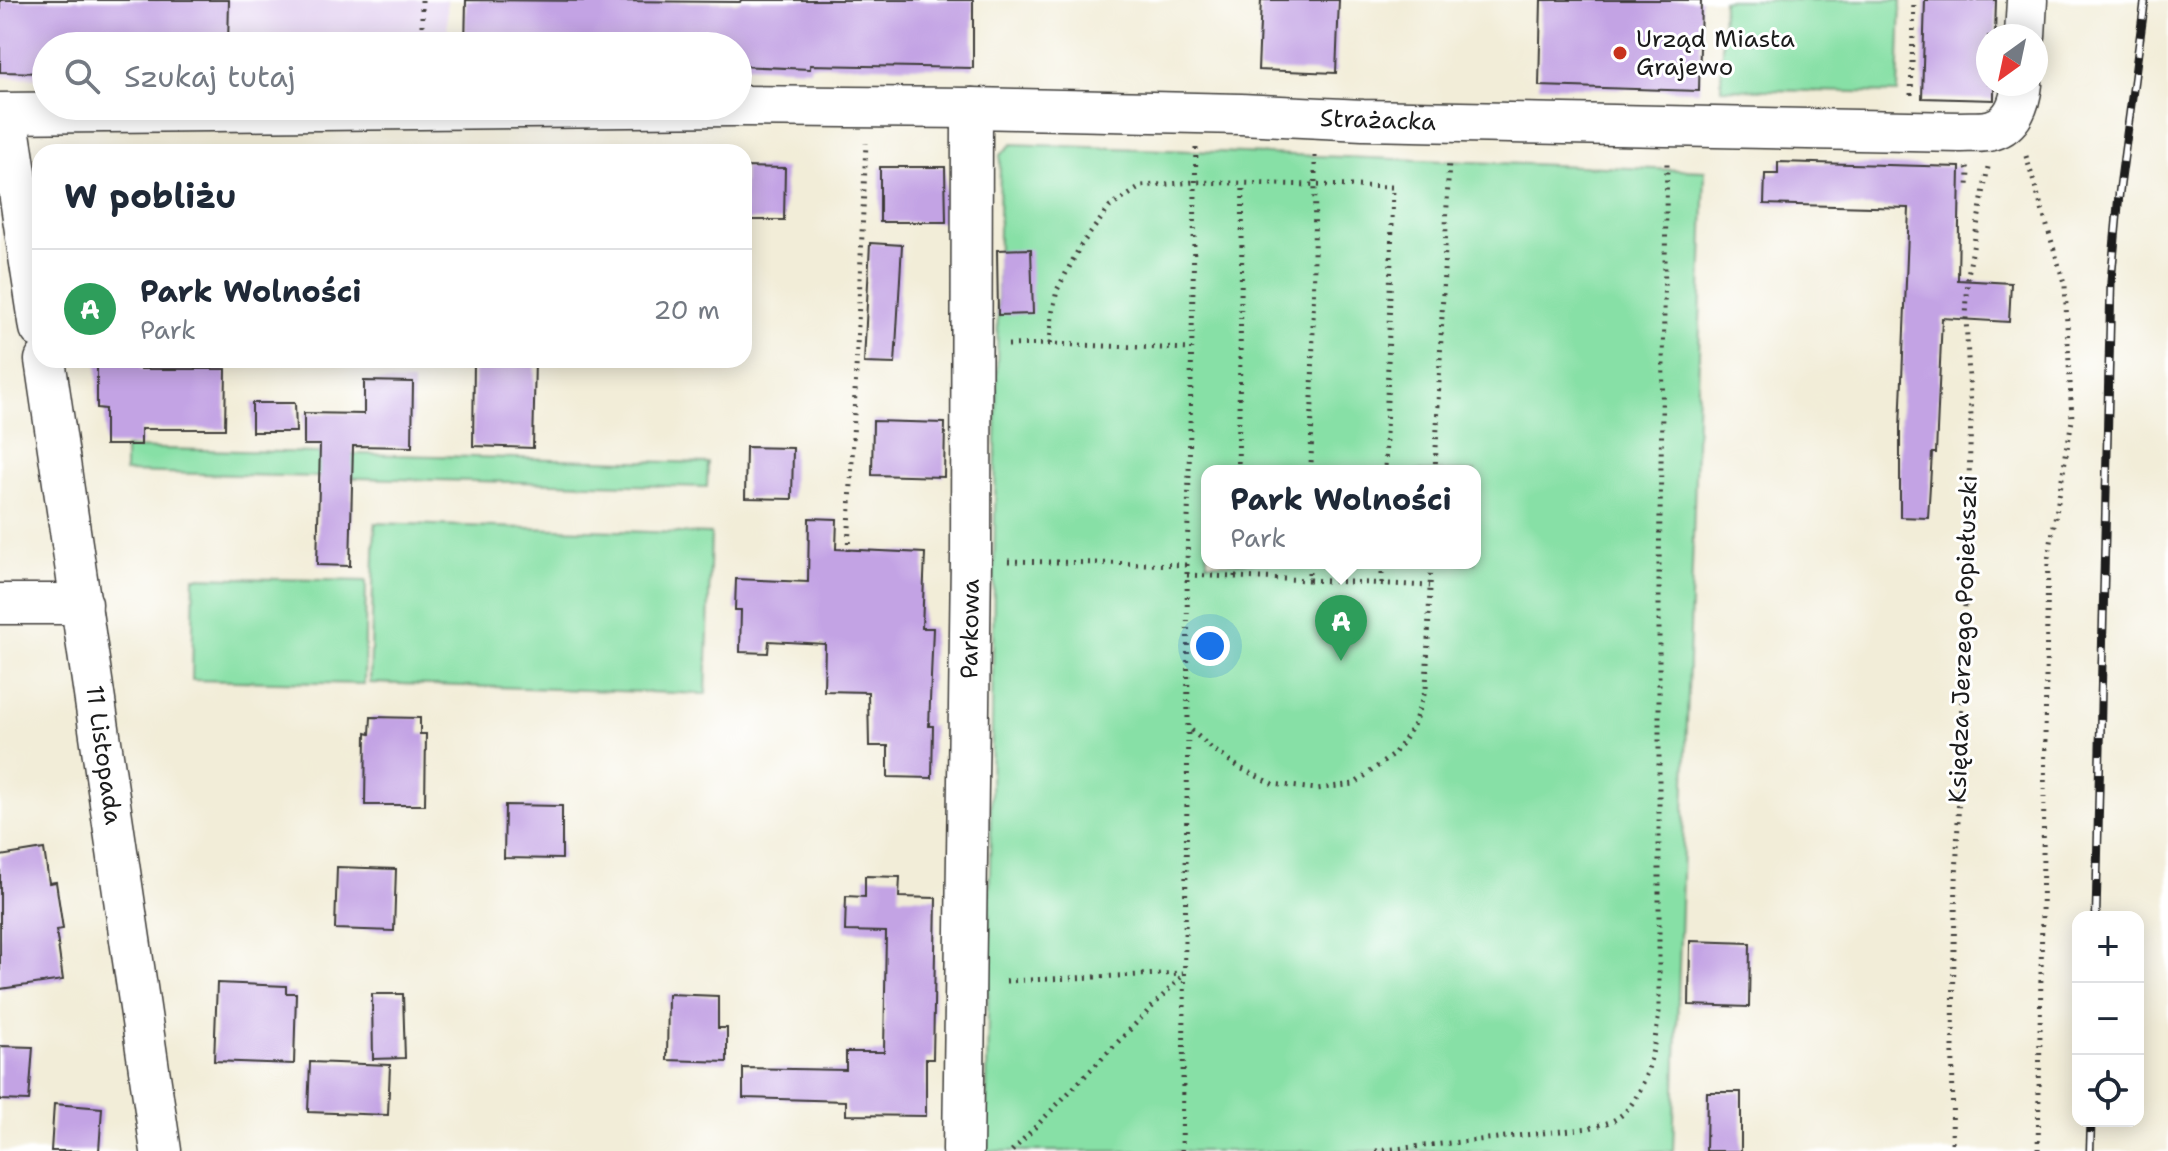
<!DOCTYPE html>
<html lang="pl">
<meta charset="utf-8">
<style>
:root{--surface:#fff;--page:#f2f2f3;--text:#1f2937;--muted:#747a83;--line:#e0e1e3;--accent:#c8321e}
body{margin:0;font-family:"Shantell Sans",sans-serif;background:var(--page);color:var(--text)}
.controls{position:absolute;right:24px;bottom:24px;display:grid;overflow:hidden;border-radius:16px;box-shadow:0 4px 20px #0003}
.controls button{width:72px;height:72px;display:grid;place-items:center;padding:0;border:0;border-bottom:2px solid var(--line);background:var(--surface);color:var(--text);font:40px sans-serif}
.compass{position:absolute;left:1976px;top:24px;width:72px;height:72px;border-radius:50%;background:var(--surface);box-shadow:0 4px 20px #0003;rotate:213deg}
.you{position:absolute;left:1210px;top:646px;width:28px;height:28px;margin:-20px;border:6px solid #fff;border-radius:50%;background:#1a73e8;box-shadow:0 0 0 12px #1a73e833}
.badge{display:grid;place-items:center;width:52px;height:52px;border-radius:50%;background:var(--accent);color:#fff;font-size:26px;font-weight:700}
.pin{position:absolute;translate:-50% -66px;filter:drop-shadow(0 2px 4px #0008)}
.pin::after{content:'';position:absolute;top:42px;width:28px;height:24px;background:inherit;clip-path:polygon(0 0,100% 0,50% 100%)}
.popup{position:absolute;left:1201px;top:465px;width:280px;height:104px;box-sizing:border-box;display:grid;place-content:center;border-radius:16px;background:var(--surface);filter:drop-shadow(0 2px 6px #0005);font-size:26px;white-space:nowrap;color:var(--muted)}
.popup b{font-size:30px;color:var(--text)}
.popup::after{content:'';position:absolute;left:50%;top:100%;margin-left:-16px;border:16px solid transparent;border-top-color:var(--surface)}
.list{margin:0;padding:0;list-style:none}
h2{display:flex;justify-content:space-between;align-items:center;height:104px;margin:0;padding:0 32px;font-size:34px}
h2 small{font-size:26px;font-weight:400;color:var(--muted)}
.list li{display:grid;grid-template-columns:52px 1fr auto;gap:24px;align-items:center;box-sizing:border-box;height:120px;padding:0 32px;border-top:2px solid var(--line)}
.list b{display:block;font-size:30px;white-space:nowrap}
.list p{margin:0;font-size:26px;white-space:nowrap;color:var(--muted)}
.list em{font-size:26px;font-style:normal;color:var(--muted)}
.icon{flex:none;width:44px;height:44px;fill:none;stroke:currentColor;stroke-width:2;stroke-linecap:round;stroke-linejoin:round}
.map{position:relative;flex:none;width:2168px;height:1151px;overflow:hidden}
.search{position:absolute;background:var(--surface);box-shadow:0 4px 20px #0003;left:32px;top:32px;width:720px;height:88px;display:flex;align-items:center;gap:20px;box-sizing:border-box;padding:0 28px;border-radius:44px;color:var(--muted);font-size:30px}
.panel{position:absolute;background:var(--surface);box-shadow:0 4px 20px #0003;left:32px;top:144px;width:720px;height:224px;border-radius:24px}
.map>svg:first-child{display:block}
.built{fill:#e4d3f1}
.green{fill:#87e0a6;stroke:#527e61;stroke-width:2;fill-rule:evenodd}
.building{fill:#c3a3e4}
.lines{fill:none;stroke-linecap:round;stroke-linejoin:round}
.street-casing{stroke:#3c3b38;stroke-width:43}
.path{stroke:#3c3b38;stroke-width:5;stroke-dasharray:2 6;stroke-linecap:butt}
.street{stroke:#fff;stroke-width:40}
.rail-casing{stroke:#1c1c1c;stroke-width:9}
.rail{stroke:#fff;stroke-width:6;stroke-dasharray:18;stroke-linecap:butt}
.poi-dot{fill:#c8321e;stroke:#fff;stroke-width:3}
.labels{text-anchor:middle;stroke-width:6;stroke-linejoin:round;paint-order:stroke}
.poi-label{font-size:24px;fill:#1c1c1c;stroke:#fff;text-anchor:start}
.street-label{font-size:24px;fill:#1c1c1c;stroke:#fff}
</style>
<div class="map">
<svg width="2168" height="1151" viewBox="0 0 2168 1151">
<rect width="100%" height="100%" fill="#fff"/>
<filter id="ink" filterUnits="userSpaceOnUse"><feTurbulence type="fractalNoise" baseFrequency=".0125" numOctaves="2"/><feDisplacementMap in="SourceGraphic" scale="16" xChannelSelector="R" yChannelSelector="G"/><feConvolveMatrix kernelMatrix="1 2 1 2 8 2 1 2 1" color-interpolation-filters="sRGB"/></filter>
<filter id="wash" filterUnits="userSpaceOnUse"><feTurbulence type="fractalNoise" baseFrequency=".006" numOctaves="4" result="noise"/><feDisplacementMap in="SourceGraphic" scale="32" xChannelSelector="R" yChannelSelector="G"/><feGaussianBlur stdDeviation="1.8" result="paint"/><feColorMatrix in="noise" values="0 0 0 0 0 0 0 0 0 0 0 0 0 0 0 0 0 1.4 0 .05"/><feComposite in="paint" operator="in"/></filter>
<g filter="url(#wash)">
<rect width="100%" height="100%" fill="#f2edd8"/>
<!-- built -->
<path class="built" d="M 0,0 L 447,0 L 448,46 L 46,46 L 46,78 L 0,77 Z"/>
<!-- green -->
<g class="green">
<path d="M 1723,0 L 1901,0 L 1898,93 L 1721,89 Z"/>
<path d="M 1012,144 L 1705,171 L 1673,1151 L 986,1151 L 1000,155 ZM 1207,471 L 1475,471 L 1475,563 L 1207,563 Z"/>
<path d="M 125,448 L 708,463 L 707,487 L 125,472 Z"/>
<path d="M 375,523 L 711,534 L 706,694 L 370,683 Z"/>
<path d="M 194,577 L 366,581 L 364,684 L 192,680 Z"/>
</g>
<g id="blocks">
<!-- building -->
<g class="building">
<path d="M 0,0 L 229,0 L 228,46 L 46,46 L 46,73 L 0,72 Z"/>
<path d="M 466,0 L 740,2 L 741,0 L 973,0 L 973,68 L 810,65 L 810,69 L 738,66 L 738,46 L 465,46 Z"/>
<path d="M 1261,0 L 1339,0 L 1336,73 L 1258,70 Z"/>
<path d="M 1541,0 L 1701,0 L 1699,91 L 1539,86 Z"/>
<path d="M 1925,0 L 1996,0 L 1995,36 L 1988,36 L 1988,84 L 1994,84 L 1994,100 L 1922,98 Z"/>
<path d="M 1778,162 L 1960,167 L 1958,280 L 2011,283 L 2009,322 L 1942,318 L 1936,453 L 1932,453 L 1928,518 L 1900,517 L 1900,428 L 1909,208 L 1764,204 L 1765,174 L 1778,174 Z"/>
<path d="M 744,167 L 785,168 L 784,220 L 744,220 Z"/>
<path d="M 880,167 L 945,167 L 946,222 L 880,222 Z"/>
<path d="M 870,243 L 902,245 L 895,364 L 864,363 Z"/>
<path d="M 1031,249 L 1033,314 L 998,315 L 997,250 Z"/>
<path d="M 97,360 L 141,360 L 141,369 L 226,369 L 225,429 L 141,429 L 141,445 L 105,445 L 105,409 L 97,408 Z"/>
<path d="M 474,360 L 535,360 L 533,448 L 473,446 Z"/>
<path d="M 364,381 L 413,382 L 412,447 L 353,446 L 350,566 L 317,565 L 320,445 L 304,445 L 304,413 L 364,414 Z"/>
<path d="M 252,403 L 295,403 L 296,432 L 252,432 Z"/>
<path d="M 873,421 L 945,423 L 944,477 L 872,475 Z"/>
<path d="M 746,447 L 793,448 L 792,499 L 745,498 Z"/>
<path d="M 809,518 L 837,519 L 836,549 L 925,553 L 922,628 L 933,628 L 929,726 L 933,726 L 932,778 L 888,777 L 888,746 L 869,746 L 868,692 L 824,691 L 825,644 L 769,641 L 768,653 L 740,652 L 741,610 L 735,610 L 736,579 L 808,582 Z"/>
<path d="M 371,717 L 420,718 L 420,734 L 426,734 L 425,805 L 365,805 L 366,733 L 370,734 Z"/>
<path d="M 505,805 L 562,806 L 562,859 L 504,858 Z"/>
<path d="M 44,849 L 49,883 L 56,882 L 63,929 L 56,930 L 63,980 L 0,989 L 0,856 Z"/>
<path d="M 337,867 L 396,869 L 394,931 L 335,929 Z"/>
<path d="M 865,876 L 900,877 L 899,897 L 936,898 L 933,1059 L 926,1059 L 926,1116 L 846,1115 L 846,1101 L 743,1098 L 743,1068 L 846,1070 L 846,1052 L 884,1052 L 886,932 L 845,931 L 846,896 L 865,897 Z"/>
<path d="M 1690,941 L 1750,943 L 1749,1007 L 1689,1005 Z"/>
<path d="M 217,983 L 286,986 L 286,993 L 296,993 L 294,1064 L 214,1061 Z"/>
<path d="M 372,994 L 403,994 L 405,1058 L 373,1059 Z"/>
<path d="M 668,994 L 718,996 L 718,1028 L 727,1028 L 727,1062 L 667,1060 Z"/>
<path d="M 0,1046 L 33,1047 L 29,1101 L 0,1100 Z"/>
<path d="M 310,1062 L 390,1065 L 388,1115 L 308,1112 Z"/>
<path d="M 1707,1092 L 1741,1092 L 1741,1151 L 1706,1151 Z"/>
<path d="M 54,1104 L 102,1108 L 99,1151 L 51,1151 Z"/>
</g>
</g>
</g>
<g filter="url(#ink)">
<use href="#blocks" fill-opacity="0" stroke="#3c3b38" stroke-width="2"/>
<g class="lines">
<!-- street casing -->
<g class="street-casing">
<g id="street">
<path d="M 2025,36 L 2027,0"/>
<path d="M 738,106 L 972,108 L 1241,114 L 1363,120 L 1960,132 C 1970,131 1983,133 1992,130 C 2013,124 2020,103 2022,84"/>
<path d="M 0,113 L 733,106"/>
<path d="M 7,114 L 40,328"/>
<path d="M 45,360 L 161,1151"/>
<path d="M 0,604 L 82,604"/>
<path d="M 963,1151 L 971,559 L 972,108"/>
</g>
</g>
<!-- path -->
<g class="path">
<path d="M 422,0 L 422,46"/>
<path d="M 1911,95 L 1914,0"/>
<path d="M 1196,148 L 1187,565 L 1188,727 L 1211,748 L 1240,768 L 1273,784 L 1316,789 L 1354,784 L 1394,754 L 1413,726 L 1426,689 L 1431,563"/>
<path d="M 1315,156 L 1315,185 L 1393,187 L 1385,471"/>
<path d="M 2026,156 L 2065,286 L 2072,420 L 2048,560 L 2038,1151"/>
<path d="M 1967,167 L 1969,173 L 1968,186"/>
<path d="M 1050,344 L 1052,315 L 1057,290 L 1081,245 L 1110,207 L 1142,186 L 1195,182 L 1315,185 L 1311,471"/>
<path d="M 1008,345 L 1050,344 L 1191,349"/>
<path d="M 1238,471 L 1243,183"/>
<path d="M 1435,471 L 1449,160"/>
<path d="M 848,551 L 866,143"/>
<path d="M 1008,561 L 1187,565"/>
<path d="M 1187,575 L 1309,580 L 1309,563"/>
<path d="M 1235,577 L 1236,563"/>
<path d="M 1309,580 L 1430,586"/>
<path d="M 1382,583 L 1382,563"/>
<path d="M 1006,981 L 1183,973"/>
<path d="M 1012,1151 L 1184,974"/>
<path d="M 1182,1151 L 1188,728"/>
<path d="M 1376,1151 L 1590,1128 C 1598,1125 1607,1124 1614,1120 C 1646,1103 1655,1045 1659,1012 L 1659,564 L 1667,162"/>
<path d="M 1952,1151 L 1954,945 L 1971,417 L 1966,318 L 1968,275 L 1988,167"/>
</g>
<!-- street -->
<use href="#street" class="street"/>
<!-- rail casing -->
<g class="rail-casing">
<g id="rail">
<path d="M 2096,917 L 2111,282 L 2119,194 L 2145,0"/>
<path d="M 2090,1151 L 2091,1121"/>
</g>
</g>
<!-- rail -->
<use href="#rail" class="rail"/>
</g>
</g>
<!-- markers -->
<circle class="poi-dot" cx="1620" cy="53" r="8"/>
<g class="labels">
<!-- poi labels -->
<g class="poi-label">
<text x="1636" y="47">Urząd Miasta<tspan x="1636" dy="28">Grajewo</tspan></text>
</g>
<!-- street labels -->
<g class="street-label">
<text transform="translate(1378 120) rotate(2)" y="8">Strażacka</text>
<text transform="translate(970 629) rotate(-89)" y="8">Parkowa</text>
<text transform="translate(1963 639) rotate(-88)" y="8">Księdza Jerzego Popiełuszki</text>
<text transform="translate(104 755) rotate(82)" y="8">11 Listopada</text>
</g>
</g>
</svg>
<div class="controls">
<button>+</button>
<button>−</button>
<button><svg class="icon" aria-label="locate" viewBox="0 0 24 24"><circle cx="12" cy="12" r="6"/><path d="M12 2v4M12 18v4M2 12h4M18 12h4"/></svg></button>
</div>
<svg class="compass" viewBox="-18 -18 36 36"><path d="M0-13l5 13h-10z" fill="#e53935"/><path d="M0 13l5-13h-10z" fill="#747a83"/></svg>
<div class="you"></div>
<div class="pin badge" style="left:1341px;top:661px;background:#2e9e5b">A</div>
<div class="popup"><b>Park Wolności</b>Park</div>
<div class="search"><svg class="icon" aria-label="search" viewBox="0 0 24 24"><circle cx="10" cy="10" r="6"/><path d="M15 15l6 6"/></svg>Szukaj tutaj</div>
<section class="panel">
<h2>W pobliżu<small></small></h2>
<ul class="list">
<li><span class="badge" style="background:#2e9e5b">A</span><div><b>Park Wolności</b><p>Park</p></div><em>20 m</em></li>
</ul>
</section>
</div>
